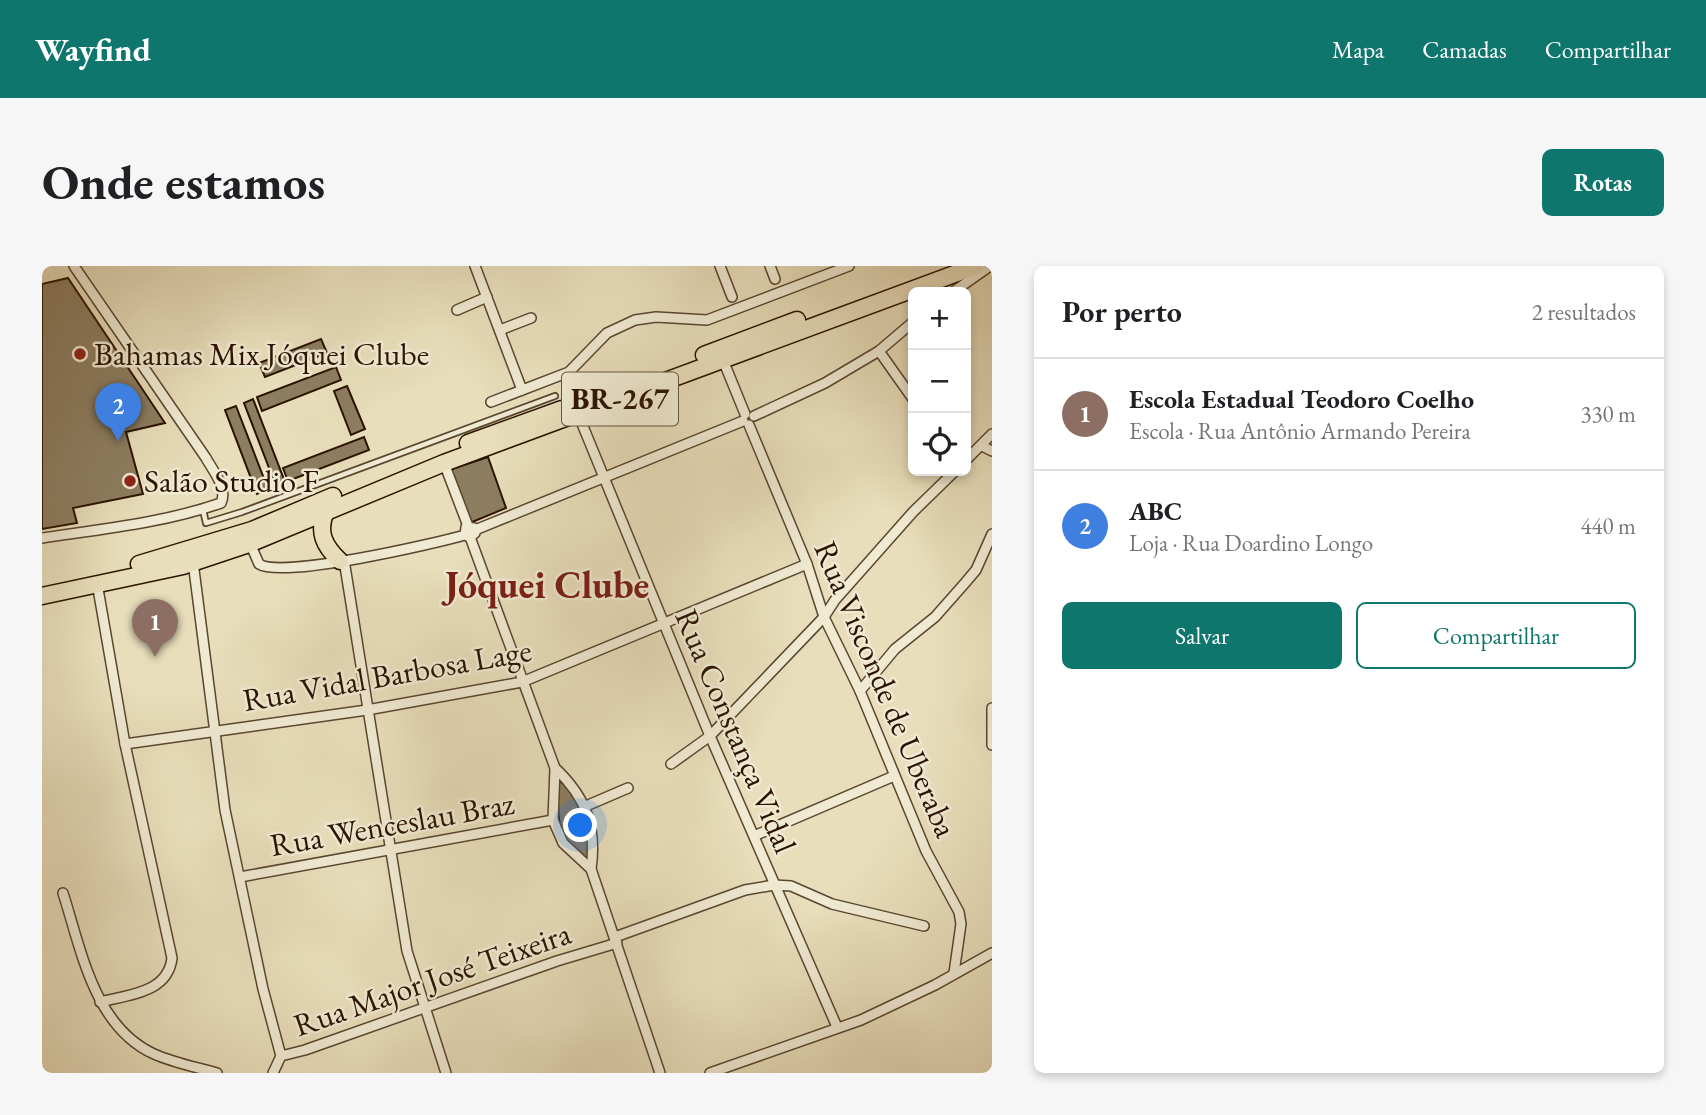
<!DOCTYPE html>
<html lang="pt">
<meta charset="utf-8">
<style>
:root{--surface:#fff;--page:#f6f6f6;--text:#202124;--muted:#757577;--line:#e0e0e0;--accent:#0f766e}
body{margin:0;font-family:"EB Garamond",serif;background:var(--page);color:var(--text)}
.controls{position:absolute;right:21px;top:21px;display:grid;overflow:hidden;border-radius:10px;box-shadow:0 4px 10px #0003}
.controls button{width:63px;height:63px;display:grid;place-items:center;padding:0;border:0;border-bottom:2px solid var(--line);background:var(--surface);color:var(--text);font:35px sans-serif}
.you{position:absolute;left:539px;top:560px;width:24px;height:24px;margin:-18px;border:5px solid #fff;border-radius:50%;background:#1a73e8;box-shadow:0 0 0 10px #1a73e833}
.badge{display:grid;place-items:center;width:46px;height:46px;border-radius:50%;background:var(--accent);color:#fff;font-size:23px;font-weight:700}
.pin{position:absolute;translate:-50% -58px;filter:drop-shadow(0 2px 4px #0008)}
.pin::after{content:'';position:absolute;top:37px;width:24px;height:21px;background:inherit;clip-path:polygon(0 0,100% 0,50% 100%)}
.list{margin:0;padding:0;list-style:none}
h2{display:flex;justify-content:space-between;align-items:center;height:91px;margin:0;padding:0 28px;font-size:30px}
h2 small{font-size:23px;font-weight:400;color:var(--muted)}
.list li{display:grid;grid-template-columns:46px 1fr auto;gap:21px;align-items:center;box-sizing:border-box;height:112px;padding:0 28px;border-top:2px solid var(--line)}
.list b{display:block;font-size:26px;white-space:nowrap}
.list p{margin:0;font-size:23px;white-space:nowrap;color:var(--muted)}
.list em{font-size:23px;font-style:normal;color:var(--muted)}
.actions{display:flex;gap:14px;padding:21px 28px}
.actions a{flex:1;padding:16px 0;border:2px solid var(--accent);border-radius:10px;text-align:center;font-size:24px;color:var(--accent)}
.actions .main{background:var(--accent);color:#fff}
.icon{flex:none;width:38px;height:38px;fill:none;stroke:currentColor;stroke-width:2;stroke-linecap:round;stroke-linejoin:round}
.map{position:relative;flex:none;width:950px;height:807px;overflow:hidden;border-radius:10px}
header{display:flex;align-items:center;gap:42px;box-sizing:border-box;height:98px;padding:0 35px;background:var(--accent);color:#fff}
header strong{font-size:33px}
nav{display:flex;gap:38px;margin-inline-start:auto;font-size:24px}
.intro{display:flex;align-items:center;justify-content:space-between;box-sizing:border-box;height:168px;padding:0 42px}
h1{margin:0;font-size:49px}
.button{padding:18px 32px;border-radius:10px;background:var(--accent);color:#fff;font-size:24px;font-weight:700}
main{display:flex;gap:42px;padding:0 42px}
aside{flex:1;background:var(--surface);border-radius:10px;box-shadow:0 4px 10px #0003}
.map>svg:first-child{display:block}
.building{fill:#8d7d61;stroke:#2b1300;stroke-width:2}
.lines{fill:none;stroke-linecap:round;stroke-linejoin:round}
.lane-casing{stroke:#5a462f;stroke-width:8}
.street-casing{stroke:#5a462f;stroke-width:12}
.highway-casing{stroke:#2b1300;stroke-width:19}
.lane{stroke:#f0ead3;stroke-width:4.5}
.street{stroke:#f0ead3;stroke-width:9}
.highway{stroke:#e8debb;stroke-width:16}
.poi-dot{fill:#8f2418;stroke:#f0ead3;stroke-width:2.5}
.labels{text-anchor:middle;stroke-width:5;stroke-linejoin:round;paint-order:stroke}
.shield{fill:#f0ead3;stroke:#66543f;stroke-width:2}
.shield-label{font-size:30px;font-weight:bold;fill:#2b1300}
.poi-label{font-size:32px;fill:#2b1300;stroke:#f0ead3;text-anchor:start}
.street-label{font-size:32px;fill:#2b1300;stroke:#f0ead3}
.district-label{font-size:38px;font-weight:bold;fill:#7a1f14;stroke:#f0ead3}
</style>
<header>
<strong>Wayfind</strong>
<nav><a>Mapa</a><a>Camadas</a><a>Compartilhar</a></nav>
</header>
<div class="intro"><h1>Onde estamos</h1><a class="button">Rotas</a></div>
<main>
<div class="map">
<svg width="950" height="807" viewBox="0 0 950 807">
<rect width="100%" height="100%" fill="#e8debb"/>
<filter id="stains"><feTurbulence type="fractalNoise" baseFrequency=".00286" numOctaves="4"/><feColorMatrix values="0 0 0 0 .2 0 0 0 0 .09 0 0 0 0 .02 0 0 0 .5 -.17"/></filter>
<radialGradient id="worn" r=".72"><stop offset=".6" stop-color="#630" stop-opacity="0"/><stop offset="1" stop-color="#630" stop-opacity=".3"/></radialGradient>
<!-- building -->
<g class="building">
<path d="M 26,12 L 123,157 L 84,166 L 101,228 L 31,242 L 35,257 L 0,263 L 0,18 Z"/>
<path d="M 279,73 L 285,87 L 223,111 L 217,97 Z"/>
<path d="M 294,101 L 299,114 L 220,145 L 215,131 Z"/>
<path d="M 305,120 L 323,163 L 309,169 L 292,125 Z"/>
<path d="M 211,133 L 243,216 L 234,220 L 202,137 Z"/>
<path d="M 194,140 L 226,223 L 215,228 L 183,144 Z"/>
<path d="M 322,171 L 327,184 L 246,215 L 241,202 Z"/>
<path d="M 446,191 L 464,242 L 428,257 L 407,204 Z"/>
<path d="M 517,515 L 526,521 L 544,552 L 550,573 L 545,593 L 526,580 L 518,562 L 514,519 Z"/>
</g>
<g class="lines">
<!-- lane casing -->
<g class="lane-casing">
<path id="lane" d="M 161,244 L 164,257 L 200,246 L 513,130"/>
</g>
<!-- street casing -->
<g class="street-casing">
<g id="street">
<path d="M 433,0 L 480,124"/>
<path d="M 678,0 L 690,31"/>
<path d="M 728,0 L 733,13"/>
<path d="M 911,26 L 948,0"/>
<path d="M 415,44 L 445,31"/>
<path d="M 458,64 L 489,52"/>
<path d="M 837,85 L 871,133"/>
<path d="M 681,94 L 703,148"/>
<path d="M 449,136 L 527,106 L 565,67 L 593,54 L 614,51 L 665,54 L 807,0"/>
<path d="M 536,148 L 668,470 L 795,761"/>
<path d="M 712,150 L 783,117 L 837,85 L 871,56"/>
<path d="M 707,159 L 765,298 L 782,351 L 818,425 L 884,585 L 917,646 L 919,658 L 912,707"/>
<path d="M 940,180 L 950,185"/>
<path d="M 924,194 L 950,168"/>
<path d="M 402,197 L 426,260"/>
<path d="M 433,264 L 701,155"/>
<path d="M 428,271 L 513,502 L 511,554 L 521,577 L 549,603 L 618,807"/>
<path d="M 0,272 C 61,263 121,257 179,237 C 186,222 171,205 164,192 L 32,0"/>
<path d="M 207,275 L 217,298 C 240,313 391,278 423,269 L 428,271 L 433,267 L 432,262 L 424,261 L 423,269"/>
<path d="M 302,294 L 365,685 L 404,807"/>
<path d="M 151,296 L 183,544 L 221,723 L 239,790"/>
<path d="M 55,317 L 83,478 L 130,692 C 126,727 86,729 58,736"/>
<path d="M 818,425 L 853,383 L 893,351 L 923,317 L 934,304 L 950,268"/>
<path d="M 950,442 L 950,479"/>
<path d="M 83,478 L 325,444 L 480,416 L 765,298"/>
<path d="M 629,498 L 668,470 L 782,351 L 793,334 L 871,246 L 913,205"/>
<path d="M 513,502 C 544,531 555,561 549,603"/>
<path d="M 544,540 L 586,522"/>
<path d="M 712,570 L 852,510"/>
<path d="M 198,611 L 511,554"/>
<path d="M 21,627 C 39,683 52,761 112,788 C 132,797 154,801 175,807"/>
<path d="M 573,671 L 703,624 L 732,619 L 749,620 L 790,638 L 882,660"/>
<path d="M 231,807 L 239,790 L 263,784 L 515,695 L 575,677"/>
<path d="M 668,807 L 819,754 L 893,719 L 950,687"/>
</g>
</g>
<!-- highway casing -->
<g class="highway-casing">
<g id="highway">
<path d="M 662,89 L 755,54"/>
<path d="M 426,177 L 520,143"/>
<path d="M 284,245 C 275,266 282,280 298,295"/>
<path d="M 97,298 L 210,264 L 291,230"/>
<path d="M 0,330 L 141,300 L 207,278 L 402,197 L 934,0"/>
</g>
</g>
<!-- lane -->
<use href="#lane" class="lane"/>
<!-- street -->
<use href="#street" class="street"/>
<!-- highway -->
<use href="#highway" class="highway"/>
</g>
<!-- markers -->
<g class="poi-dot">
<circle cx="38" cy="88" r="7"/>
<circle cx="88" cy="215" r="7"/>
</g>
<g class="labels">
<!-- shield labels -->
<rect class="shield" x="520" y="106.5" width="116" height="53" rx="5"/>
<g class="shield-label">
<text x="578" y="143">BR-267</text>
</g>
<!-- poi labels -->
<g class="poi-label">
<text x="52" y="99">Bahamas Mix Jóquei Clube</text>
<text x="102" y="226">Salão Studio F</text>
</g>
<!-- street labels -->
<g class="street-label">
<text transform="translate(345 409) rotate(-10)" y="11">Rua Vidal Barbosa Lage</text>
<text transform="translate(844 423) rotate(67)" y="11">Rua Visconde de Uberaba</text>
<text transform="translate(694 465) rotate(67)" y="11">Rua Constança Vidal</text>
<text transform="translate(350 558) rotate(-10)" y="11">Rua Wenceslau Braz</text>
<text transform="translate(390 713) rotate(-19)" y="11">Rua Major José Teixeira</text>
</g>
<!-- district labels -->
<g class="district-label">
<text x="505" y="332">Jóquei Clube</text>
</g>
</g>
<rect width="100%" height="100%" filter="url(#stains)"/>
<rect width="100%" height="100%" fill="url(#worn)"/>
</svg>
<div class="controls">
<button>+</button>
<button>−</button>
<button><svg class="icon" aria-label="locate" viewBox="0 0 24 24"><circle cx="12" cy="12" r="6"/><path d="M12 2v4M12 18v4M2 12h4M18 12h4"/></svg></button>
</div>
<div class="you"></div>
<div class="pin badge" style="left:113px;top:391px;background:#8d6e63">1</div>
<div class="pin badge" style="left:76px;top:175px;background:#3f7fe0">2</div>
</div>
<aside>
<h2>Por perto<small>2 resultados</small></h2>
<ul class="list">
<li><span class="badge" style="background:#8d6e63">1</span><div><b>Escola Estadual Teodoro Coelho</b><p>Escola · Rua Antônio Armando Pereira</p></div><em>330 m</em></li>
<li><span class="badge" style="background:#3f7fe0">2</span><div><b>ABC</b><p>Loja · Rua Doardino Longo</p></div><em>440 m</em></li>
</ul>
<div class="actions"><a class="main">Salvar</a><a>Compartilhar</a></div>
</aside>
</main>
